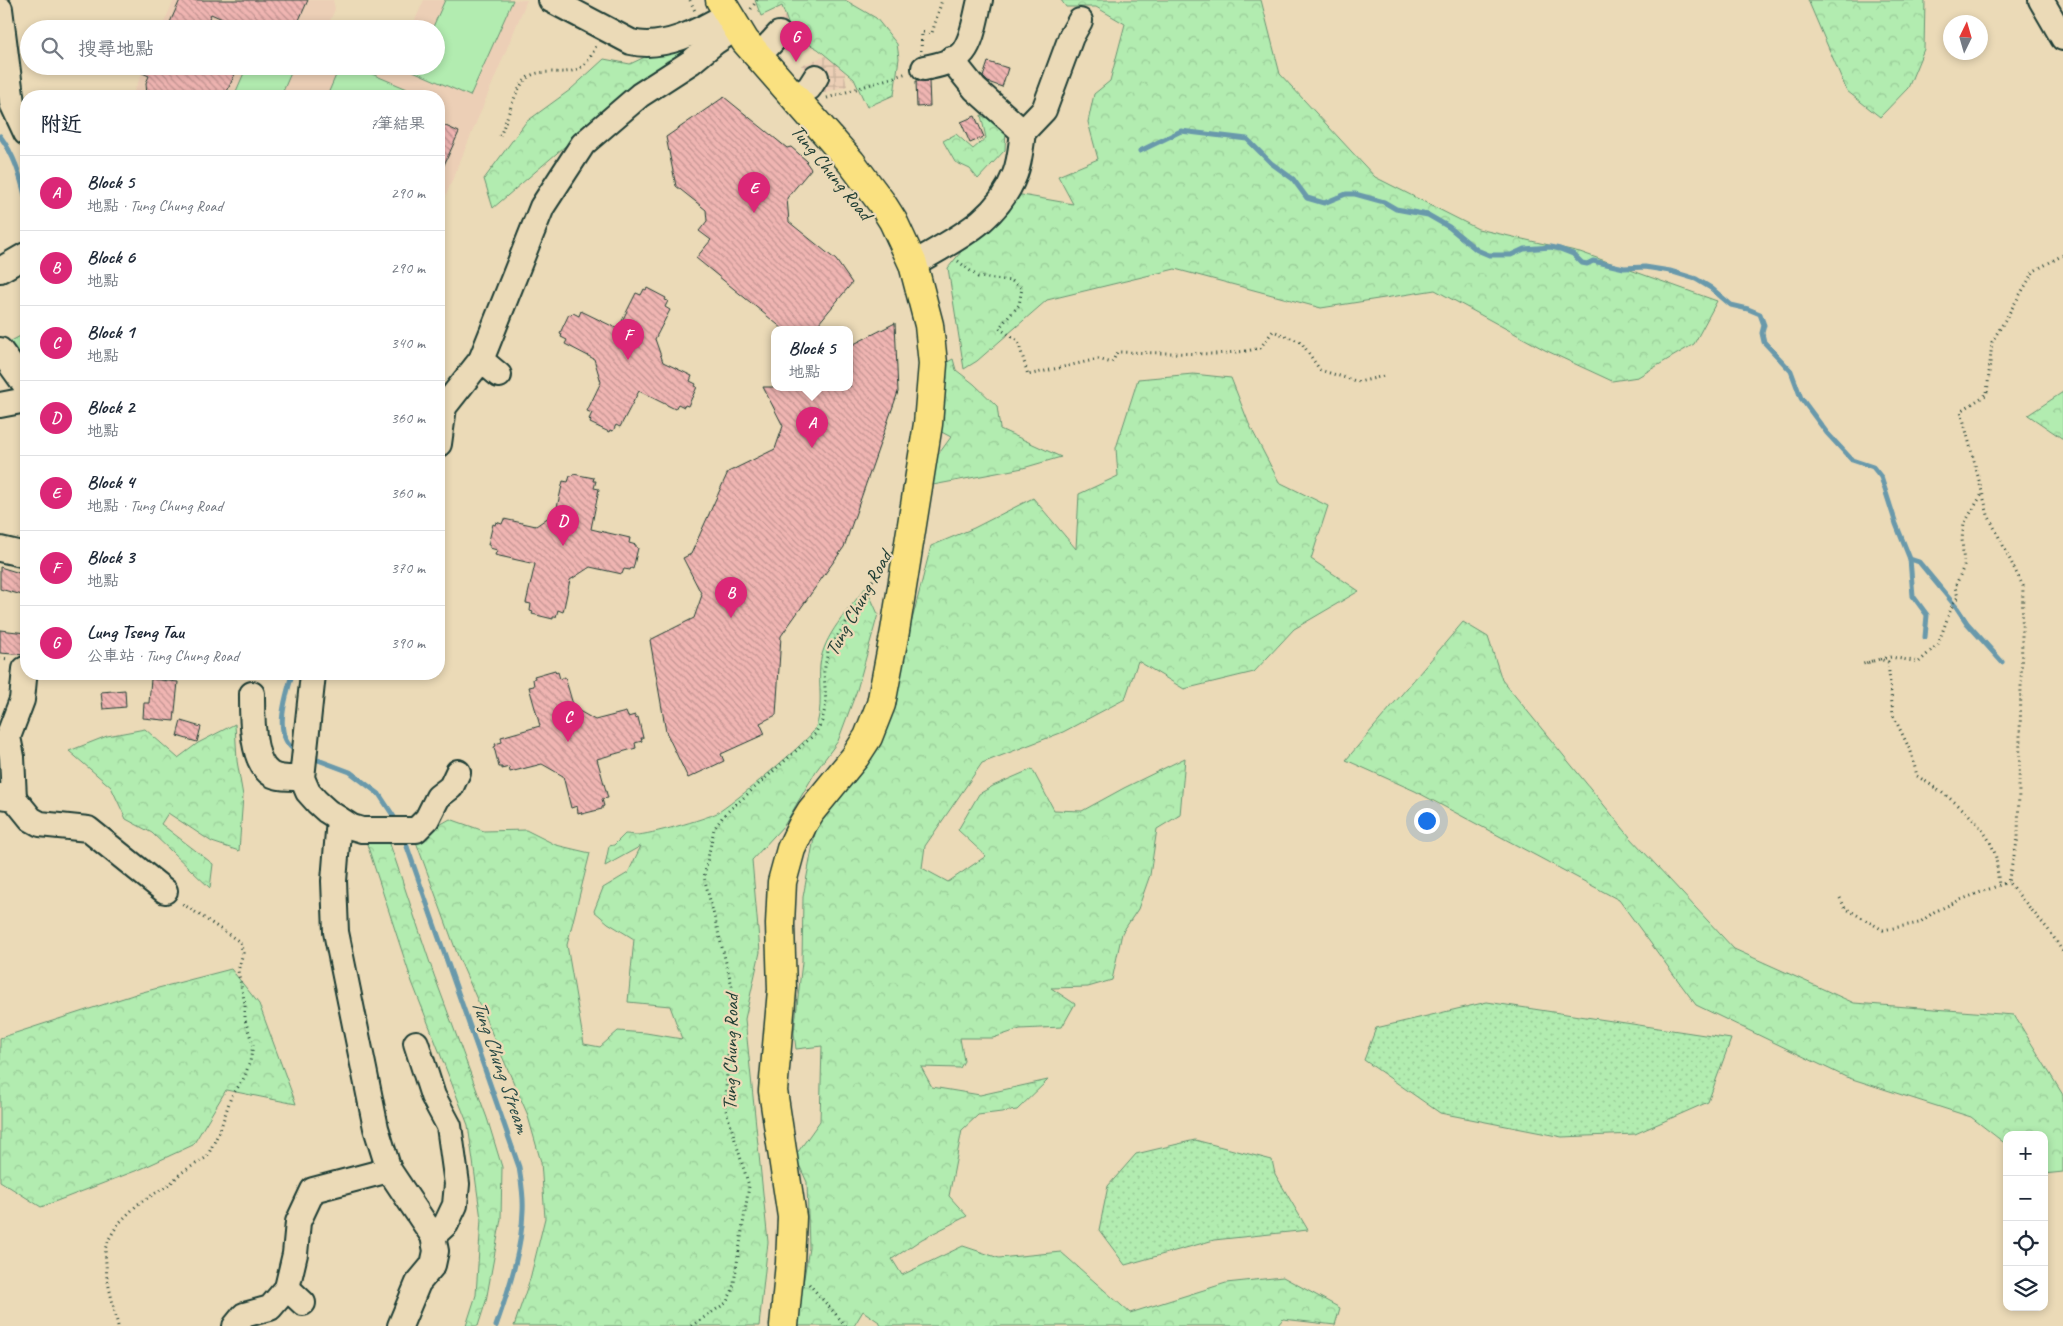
<!DOCTYPE html>
<html lang="zh-TW">
<meta charset="utf-8">
<style>
:root{--surface:#fff;--page:#f6f6f7;--text:#1f2937;--muted:#747a83;--line:#e0e1e3;--accent:#db2777}
body{margin:0;font-family:Caveat,"LXGW WenKai TC",sans-serif;background:var(--page);color:var(--text)}
.controls{position:absolute;right:15px;bottom:15px;display:grid;overflow:hidden;border-radius:10px;box-shadow:0 2px 8px #0003}
.controls button{width:45px;height:45px;display:grid;place-items:center;padding:0;border:0;border-bottom:1px solid var(--line);background:var(--surface);color:var(--text);font:25px sans-serif}
.compass{position:absolute;left:1943px;top:15px;width:45px;height:45px;border-radius:50%;background:var(--surface);box-shadow:0 2px 8px #0003;rotate:5deg}
.you{position:absolute;left:1426px;top:820px;width:18px;height:18px;margin:-12px;border:4px solid #fff;border-radius:50%;background:#1a73e8;box-shadow:0 0 0 8px #1a73e833}
.badge{display:grid;place-items:center;width:32px;height:32px;border-radius:50%;background:var(--accent);color:#fff;font-size:16px;font-weight:700}
.pin{position:absolute;translate:-50% -41px;filter:drop-shadow(0 1px 2px #0008)}
.pin::after{content:'';position:absolute;top:26px;width:18px;height:15px;background:inherit;clip-path:polygon(0 0,100% 0,50% 100%)}
.popup{position:absolute;left:771px;top:326px;width:82px;height:65px;box-sizing:border-box;display:grid;place-content:center;border-radius:10px;background:var(--surface);filter:drop-shadow(0 1px 4px #0005);font-size:16px;white-space:nowrap;color:var(--muted)}
.popup b{font-size:19px;color:var(--text)}
.popup::after{content:'';position:absolute;left:50%;top:100%;margin-left:-10px;border:10px solid transparent;border-top-color:var(--surface)}
.list{margin:0;padding:0;list-style:none}
h2{display:flex;justify-content:space-between;align-items:center;height:65px;margin:0;padding:0 20px;font-size:21px}
h2 small{font-size:16px;font-weight:400;color:var(--muted)}
.list li{display:grid;grid-template-columns:32px 1fr auto;gap:15px;align-items:center;box-sizing:border-box;height:75px;padding:0 20px;border-top:1px solid var(--line)}
.list b{display:block;font-size:19px;white-space:nowrap}
.list p{margin:0;font-size:16px;white-space:nowrap;color:var(--muted)}
.list em{font-size:16px;font-style:normal;color:var(--muted)}
.icon{flex:none;width:28px;height:28px;fill:none;stroke:currentColor;stroke-width:2;stroke-linecap:round;stroke-linejoin:round}
.map{position:relative;flex:none;width:2063px;height:1326px;overflow:hidden}
.search{position:absolute;background:var(--surface);box-shadow:0 2px 8px #0003;left:20px;top:20px;width:425px;height:55px;display:flex;align-items:center;gap:12px;box-sizing:border-box;padding:0 18px;border-radius:28px;color:var(--muted);font-size:19px}
.panel{position:absolute;background:var(--surface);box-shadow:0 2px 8px #0003;left:20px;top:90px;width:425px;height:590px;border-radius:20px}
.map>svg:first-child{display:block}
.built{fill:#eccfb6}
.industrial{fill:url(#industrial-grid)}
.grass{fill:url(#grass-dots);stroke:#689472}
.forest{fill:url(#forest-crowns);stroke:#689472}
.green{fill:#b2ecb0;stroke:#689472}
.lines{fill:none;stroke-linecap:round;stroke-linejoin:round}
.stream{stroke:#6999ab;stroke-width:5}
.building{fill:url(#building-back-hatch);stroke:#1f3d34}
.minor-casing{stroke:#1f3d34;stroke-width:28}
.major-casing{stroke:#1f3d34;stroke-width:31}
.path{stroke:#1f3d34;stroke-width:3;stroke-dasharray:1 4;stroke-linecap:butt}
.minor{stroke:#ebdab7;stroke-width:24}
.major{stroke:#fae180;stroke-width:28}
.labels{text-anchor:middle;stroke-width:4.5;stroke-linejoin:round;paint-order:stroke}
.street-label{font-size:20px;fill:#1f3d34;stroke:#ebdab7}
.water-label{font-size:21px;font-style:italic;fill:#2b4c48;stroke:#ebdab7}
</style>
<div class="map">
<svg width="2063" height="1326" viewBox="0 0 2063 1326">
<defs>
<pattern id="industrial-grid" width="8" height="8" patternUnits="userSpaceOnUse" patternTransform="scale(1.25)"><rect width="8" height="8" fill="#eccfb6"/><path d="M0 4h8M4 0v8" fill="none" stroke="#cab39d"/></pattern>
<pattern id="grass-dots" width="8" height="8" patternUnits="userSpaceOnUse" patternTransform="scale(1.25)"><rect width="8" height="8" fill="#b2ecb0"/><path d="M2 2h.1M6 6h.1" fill="none" stroke="#99cb98" stroke-width="1.8" stroke-linecap="round"/></pattern>
<pattern id="forest-crowns" width="20" height="18" patternUnits="userSpaceOnUse" patternTransform="scale(1.25)"><rect width="20" height="18" fill="#b2ecb0"/><path d="M2 6a3 3 0 1 1 6 0M12 15a3 3 0 1 1 6 0" fill="none" stroke="#99cb98"/></pattern>
<pattern id="building-back-hatch" width="6" height="6" patternUnits="userSpaceOnUse" patternTransform="scale(1.25)"><rect width="6" height="6" fill="#f0b5b2"/><path d="M-1 5l2 2M0 0l6 6M5-1l2 2" fill="none" stroke="#c29492"/></pattern>
</defs>
<rect width="100%" height="100%" fill="#ebdab7"/>
<filter id="ink" filterUnits="userSpaceOnUse"><feTurbulence type="fractalNoise" baseFrequency=".02" numOctaves="2"/><feDisplacementMap in="SourceGraphic" scale="10" xChannelSelector="R" yChannelSelector="G"/><feConvolveMatrix kernelMatrix="1 2 1 2 8 2 1 2 1" color-interpolation-filters="sRGB"/></filter>
<g filter="url(#ink)">
<!-- built -->
<g class="built">
<path d="M 174,0 L 333,0 L 335,9 L 330,21 L 348,29 L 161,29 Z"/>
<path d="M 424,0 L 527,0 L 439,212 L 439,96 L 132,96 L 145,66 L 436,66 L 436,29 L 411,29 Z"/>
</g>
<!-- industrial -->
<g class="industrial">
<path d="M 788,14 L 813,33 L 786,52 L 761,30 Z"/>
<path d="M 840,51 L 847,86 L 818,94 L 801,65 Z"/>
</g>
<!-- grass -->
<g class="grass">
<path d="M 1487,1002 L 1731,1039 L 1708,1102 L 1635,1134 L 1562,1137 L 1440,1113 L 1364,1060 L 1376,1028 Z"/>
<path d="M 1195,1140 L 1272,1160 L 1275,1174 L 1308,1230 L 1214,1240 L 1125,1265 L 1099,1230 L 1108,1186 L 1136,1154 Z"/>
</g>
<!-- forest -->
<g class="forest">
<path d="M 755,0 L 845,0 L 876,18 L 897,44 L 899,58 L 894,95 L 867,107 L 854,79 L 818,49 L 792,35 L 782,6 L 761,16 Z"/>
<path d="M 1061,0 L 1261,0 L 1280,74 L 1375,177 L 1478,229 L 1580,252 L 1717,301 L 1694,344 L 1638,377 L 1612,381 L 1545,350 L 1435,290 L 1321,308 L 1175,269 L 1047,300 L 977,361 L 964,369 L 948,268 L 976,233 L 999,191 L 1073,204 L 1058,176 L 1098,159 L 1088,122 L 1094,94 L 1110,81 L 1125,24 L 1096,7 L 1066,7 Z"/>
<path d="M 1808,0 L 1925,0 L 1924,49 L 1908,88 L 1880,117 L 1847,91 Z"/>
<path d="M 679,41 L 683,50 L 657,77 L 599,117 L 493,208 L 484,179 L 526,122 L 570,90 L 604,59 L 630,64 Z"/>
<path d="M 981,115 L 1006,128 L 1005,150 L 978,179 L 970,169 L 955,162 L 943,141 L 956,134 L 973,149 L 986,138 Z"/>
<path d="M 26,333 L 26,368 L 0,347 Z"/>
<path d="M 953,359 L 956,370 L 974,384 L 997,406 L 1000,429 L 1061,457 L 1023,468 L 933,485 L 927,470 L 951,437 L 934,428 L 942,365 Z"/>
<path d="M 1193,374 L 1231,378 L 1249,424 L 1279,482 L 1328,506 L 1311,559 L 1359,591 L 1294,629 L 1254,672 L 1184,689 L 1138,661 L 1125,699 L 1063,732 L 982,763 L 925,846 L 922,868 L 948,882 L 986,856 L 958,830 L 979,794 L 993,786 L 1032,769 L 1054,810 L 1082,811 L 1124,788 L 1185,758 L 1180,815 L 1157,829 L 1150,875 L 1138,909 L 1122,933 L 1112,980 L 1088,987 L 1051,988 L 1075,1004 L 1062,1027 L 1020,1029 L 993,1038 L 960,1038 L 964,1061 L 960,1068 L 921,1067 L 932,1087 L 980,1095 L 1048,1080 L 1017,1110 L 978,1115 L 962,1130 L 949,1196 L 967,1216 L 922,1239 L 892,1259 L 902,1275 L 963,1246 L 999,1258 L 1061,1252 L 1130,1313 L 1226,1283 L 1283,1277 L 1340,1308 L 1335,1325 L 1283,1319 L 1277,1326 L 881,1326 L 879,1322 L 863,1311 L 854,1326 L 796,1326 L 809,1248 L 807,1182 L 795,1156 L 820,1121 L 822,1046 L 796,1049 L 794,1033 L 802,962 L 803,897 L 816,828 L 890,706 L 931,546 L 974,528 L 1033,498 L 1076,549 L 1079,494 L 1118,476 L 1116,448 L 1138,379 Z"/>
<path d="M 2063,392 L 2063,439 L 2028,415 Z"/>
<path d="M 866,587 L 878,614 L 857,690 L 838,741 L 816,771 L 785,824 L 752,860 L 760,952 L 745,1019 L 768,1242 L 759,1326 L 514,1326 L 530,1279 L 545,1218 L 541,1162 L 527,1113 L 458,956 L 415,839 L 450,819 L 484,831 L 526,830 L 556,845 L 590,853 L 567,945 L 584,1044 L 600,1047 L 618,1031 L 646,1033 L 682,1039 L 670,1006 L 628,1002 L 634,939 L 608,923 L 594,911 L 603,888 L 628,873 L 641,846 L 605,866 L 609,846 L 614,845 L 625,834 C 629,834 633,835 636,835 C 649,835 705,819 717,813 C 730,806 809,741 815,729 C 824,709 818,685 820,665 C 823,635 849,610 866,587 Z"/>
<path d="M 1463,622 L 1488,637 L 1502,680 L 1630,837 L 1734,949 L 1854,1003 L 2014,1015 L 2063,1095 L 2063,1172 L 2044,1174 L 2044,1135 L 2007,1135 L 2007,1145 L 1971,1117 L 1846,1077 L 1696,1005 L 1619,900 L 1415,791 L 1346,760 Z"/>
<path d="M 235,724 L 237,761 L 243,796 L 239,851 L 212,842 L 168,813 L 161,824 L 213,864 L 210,888 L 152,833 L 126,819 L 111,787 L 69,751 L 107,736 L 145,729 L 178,758 L 198,743 Z"/>
<path d="M 366,841 L 389,841 L 434,975 L 487,1118 L 502,1167 L 501,1219 L 486,1301 L 478,1326 L 466,1326 L 476,1295 L 481,1219 L 468,1125 L 412,982 Z"/>
<path d="M 231,969 L 259,1004 L 296,1104 L 226,1090 L 193,1145 L 143,1168 L 41,1207 L 0,1181 L 0,1038 L 139,993 Z"/>
</g>
<!-- green -->
<g class="green">
<path d="M 445,0 L 513,0 L 470,96 L 413,71 L 416,66 L 436,66 L 436,29 L 432,29 Z"/>
<path d="M 247,66 L 294,66 L 281,96 L 234,96 Z"/>
<path d="M 340,66 L 353,66 L 412,91 L 410,96 L 327,96 Z"/>
</g>
<g class="lines">
<!-- stream -->
<g class="stream">
<path d="M 0,136 C 15,156 20,176 26,199"/>
<path d="M 1140,151 L 1181,131 L 1247,139 L 1271,163 L 1293,179 L 1307,198 L 1324,203 L 1346,194 L 1355,194 L 1384,202 L 1396,209 L 1428,215 L 1449,227 L 1477,250 L 1489,255 L 1511,255 L 1524,249 L 1551,247 L 1560,249 L 1573,254 L 1582,263 L 1587,264 L 1593,261 L 1624,268 L 1645,267 L 1670,271 L 1696,279 L 1711,288 L 1731,305 L 1748,309 L 1760,314 L 1764,325 L 1762,333 L 1764,342 L 1791,371 L 1801,398 L 1827,433 L 1852,460 L 1873,467 L 1881,477 L 1896,524 L 1910,559 L 1919,562 L 1957,608 L 1967,623 L 2002,662"/>
<path d="M 1910,559 L 1913,596 L 1927,615 L 1925,637"/>
<path d="M 292,674 C 286,698 271,736 297,752"/>
<path d="M 310,757 L 350,772 L 379,794 L 398,823"/>
<path d="M 404,838 L 519,1167 C 521,1181 524,1195 523,1210 C 522,1249 509,1289 496,1326"/>
</g>
</g>
<!-- building -->
<g class="building">
<path d="M 180,0 L 308,0 L 295,29 L 245,29 L 211,14 L 204,29 L 167,29 Z"/>
<path d="M 988,62 L 1008,68 L 1002,87 L 988,82 L 983,77 Z"/>
<path d="M 127,66 L 218,66 L 235,74 L 225,96 L 147,96 L 146,83 L 149,76 Z"/>
<path d="M 916,81 L 929,81 L 930,106 L 917,107 Z"/>
<path d="M 724,97 L 787,148 L 791,147 L 807,161 L 806,162 L 811,169 L 787,198 L 789,222 L 836,260 L 852,283 L 814,329 L 783,329 L 696,258 L 711,240 L 699,231 L 707,221 L 706,210 L 676,186 L 666,137 Z"/>
<path d="M 975,116 L 984,137 L 970,143 L 961,122 Z"/>
<path d="M 439,123 L 459,132 L 439,176 Z"/>
<path d="M 647,288 L 666,298 L 665,300 L 668,301 L 665,307 L 670,310 L 655,339 L 663,362 L 692,376 L 690,381 L 696,384 L 695,386 L 697,387 L 688,406 L 685,405 L 684,407 L 678,404 L 675,409 L 639,391 L 620,427 L 616,425 L 613,431 L 610,430 L 609,432 L 590,423 L 591,421 L 589,419 L 592,413 L 587,411 L 601,382 L 594,359 L 565,344 L 567,340 L 561,337 L 562,334 L 560,333 L 569,314 L 571,315 L 573,313 L 579,316 L 581,311 L 618,329 L 636,293 L 641,295 L 644,289 L 646,290 Z"/>
<path d="M 895,323 L 898,392 L 844,547 L 781,636 L 776,715 L 760,723 L 765,734 L 721,754 L 724,761 L 688,778 L 666,732 L 650,640 L 694,618 L 702,595 L 683,558 L 691,554 L 728,472 L 775,449 L 783,426 L 763,387 L 850,387 L 850,346 Z"/>
<path d="M 573,474 L 594,478 L 593,481 L 596,481 L 594,488 L 599,489 L 591,529 L 630,538 L 629,543 L 636,545 L 636,547 L 638,548 L 633,569 L 631,568 L 630,570 L 624,569 L 622,574 L 590,567 L 570,580 L 563,612 L 558,610 L 556,617 L 553,617 L 553,619 L 532,614 L 533,612 L 530,611 L 531,604 L 526,603 L 535,564 L 495,555 L 497,550 L 490,548 L 490,545 L 488,545 L 493,524 L 495,525 L 496,522 L 502,524 L 504,519 L 536,526 L 556,512 L 563,481 L 568,482 L 570,476 L 572,476 Z"/>
<path d="M 0,567 L 26,575 L 26,596 L 0,589 Z"/>
<path d="M 0,630 L 26,633 L 26,655 L 0,653 Z"/>
<path d="M 555,670 L 556,673 L 558,672 L 560,679 L 565,677 L 574,708 L 595,720 L 626,712 L 628,717 L 635,715 L 635,718 L 638,717 L 643,738 L 641,738 L 642,741 L 635,743 L 636,748 L 597,759 L 608,798 L 602,799 L 604,806 L 602,807 L 602,809 L 582,814 L 581,812 L 578,813 L 577,806 L 571,808 L 563,776 L 542,764 L 510,772 L 509,767 L 502,769 L 502,767 L 499,767 L 494,747 L 496,746 L 495,744 L 502,742 L 501,737 L 540,726 L 529,687 L 534,686 L 533,679 L 535,678 L 534,676 Z"/>
<path d="M 151,679 L 178,682 L 174,721 L 143,718 L 144,703 L 149,703 Z"/>
<path d="M 125,690 L 126,707 L 103,709 L 101,692 Z"/>
<path d="M 181,721 L 201,727 L 197,742 L 177,736 Z"/>
</g>
<g class="lines">
<!-- minor casing -->
<g class="minor-casing">
<g id="minor">
<path d="M 551,0 L 631,42 C 663,50 700,31 728,14"/>
<path d="M 2041,0 L 2063,38"/>
<path d="M 0,9 L 12,103 L 26,133"/>
<path d="M 758,57 L 779,34"/>
<path d="M 924,68 C 935,66 955,62 963,52 C 973,40 976,15 980,0"/>
<path d="M 794,97 L 809,88 L 816,77"/>
<path d="M 1023,132 L 1044,110 L 1071,37 L 1080,21"/>
<path d="M 913,264 C 953,240 997,222 1015,174 C 1020,161 1021,146 1023,132 L 975,89 L 951,59"/>
<path d="M 0,270 L 26,255"/>
<path d="M 0,350 L 26,386"/>
<path d="M 481,360 L 499,375"/>
<path d="M 0,405 L 26,400"/>
<path d="M 439,444 L 444,407 L 481,360 L 542,207 L 583,144 L 640,95 L 691,62 L 715,42 L 736,28"/>
<path d="M 0,549 L 26,555"/>
<path d="M 313,674 L 302,778 L 308,792 L 317,802 L 327,811 L 352,827 L 362,830 L 416,830 L 427,819 L 438,797 L 451,787 L 458,772"/>
<path d="M 252,694 C 252,714 251,762 271,774 C 279,779 292,778 302,778"/>
<path d="M 0,796 L 14,798 L 31,819 L 40,824 L 88,829 L 165,891"/>
<path d="M 14,798 L 12,757 L 8,737 L 22,700 L 25,669"/>
<path d="M 339,819 L 334,881 L 336,932 L 376,1128 L 389,1170 L 433,1236 L 436,1251 L 433,1265 L 418,1283 L 400,1326"/>
<path d="M 416,1043 L 433,1096 L 449,1126 L 457,1184 L 455,1205 L 446,1224 L 433,1236"/>
<path d="M 287,1288 L 303,1303"/>
<path d="M 235,1326 L 244,1315 L 270,1308 L 287,1288 L 295,1254 L 298,1222 L 313,1190 L 389,1170"/>
</g>
</g>
<!-- major casing -->
<g class="major-casing">
<path id="major" d="M 720,0 L 745,41 L 851,162 L 881,202 L 893,221 L 913,264 L 929,325 L 933,364 L 928,424 L 895,631 L 881,704 L 868,737 L 855,757 L 811,811 L 803,824 L 791,849 L 782,882 L 780,924 L 782,990 L 773,1091 L 792,1217 L 790,1263 L 784,1326"/>
</g>
<!-- path -->
<g class="path">
<path d="M 690,0 L 695,11"/>
<path d="M 751,9 L 757,0"/>
<path d="M 921,51 L 922,32 L 932,33 L 942,0"/>
<path d="M 827,98 L 907,73"/>
<path d="M 500,136 C 507,120 514,92 525,80 C 540,64 567,80 584,65 C 589,60 593,53 596,46"/>
<path d="M 2063,255 L 2034,271 L 1992,342 L 1987,394 L 1961,411 L 1988,515 L 2023,586 L 2018,838 L 2008,882 L 2051,933 L 2063,952"/>
<path d="M 958,261 L 978,277 L 1012,281 L 1022,288 L 1019,305 L 999,328 L 1018,341 L 1028,375 L 1098,359 L 1112,363 L 1117,352 L 1215,354 L 1247,351 L 1260,348 L 1273,331 L 1301,342 L 1320,370 L 1359,382 L 1384,376"/>
<path d="M 0,658 L 9,659"/>
<path d="M 1880,659 L 1891,657 L 1919,662 L 1938,644 L 1953,603 L 1958,597 L 1955,587 L 1964,566 L 1962,539 L 1964,524 L 1982,494"/>
<path d="M 1872,661 L 1863,664 L 1880,659 L 1888,662 L 1893,715 L 1911,752 L 1917,776 C 1946,794 1988,823 1996,858 C 1997,867 1998,877 1999,885"/>
<path d="M 1840,898 L 1845,908 L 1883,930 L 1919,923 L 1934,912 L 1960,900 L 2008,882"/>
<path d="M 809,1284 L 846,1326"/>
<path d="M 118,1326 L 107,1278 L 105,1249 L 109,1239 L 118,1224 L 138,1204 L 170,1184 L 181,1173 L 207,1157 L 220,1130 L 231,1097 L 243,1080 L 250,1062 L 253,1045 L 245,1020 L 245,1004 L 238,971 L 243,953 L 240,942 L 180,902"/>
<path d="M 691,1326 L 726,1303 L 733,1289 L 749,1186 L 725,1107 L 732,986 L 704,877 L 714,829 L 724,815 L 815,734 L 822,721 L 826,704 L 824,672 L 828,651 L 883,564"/>
</g>
<!-- minor -->
<use href="#minor" class="minor"/>
<!-- major -->
<use href="#major" class="major"/>
</g>
</g>
<g class="labels">
<!-- street labels -->
<g class="street-label">
<text transform="translate(832 172) rotate(51)" y="7">Tung Chung Road</text>
<text transform="translate(858 603) rotate(-61)" y="7">Tung Chung Road</text>
<text transform="translate(730 1052) rotate(-89)" y="7">Tung Chung Road</text>
</g>
<!-- water labels -->
<g class="water-label">
<text transform="translate(501 1066) rotate(71)" y="7">Tung Chung Stream</text>
</g>
</g>
</svg>
<div class="controls">
<button>+</button>
<button>−</button>
<button><svg class="icon" aria-label="locate" viewBox="0 0 24 24"><circle cx="12" cy="12" r="6"/><path d="M12 2v4M12 18v4M2 12h4M18 12h4"/></svg></button>
<button><svg class="icon" aria-label="layers" viewBox="0 0 24 24"><path d="M12 4l9 5-9 5-9-5zM3 14l9 5 9-5"/></svg></button>
</div>
<svg class="compass" viewBox="-18 -18 36 36"><path d="M0-13l5 13h-10z" fill="#e53935"/><path d="M0 13l5-13h-10z" fill="#747a83"/></svg>
<div class="you"></div>
<div class="pin badge" style="left:812px;top:448px">A</div>
<div class="popup"><b>Block 5</b>地點</div>
<div class="pin badge" style="left:731px;top:618px">B</div>
<div class="pin badge" style="left:568px;top:742px">C</div>
<div class="pin badge" style="left:563px;top:546px">D</div>
<div class="pin badge" style="left:754px;top:213px">E</div>
<div class="pin badge" style="left:628px;top:360px">F</div>
<div class="pin badge" style="left:796px;top:62px">G</div>
<div class="search"><svg class="icon" aria-label="search" viewBox="0 0 24 24"><circle cx="10" cy="10" r="6"/><path d="M15 15l6 6"/></svg>搜尋地點</div>
<section class="panel">
<h2>附近<small>7筆結果</small></h2>
<ul class="list">
<li><span class="badge">A</span><div><b>Block 5</b><p>地點 · Tung Chung Road</p></div><em>290 m</em></li>
<li><span class="badge">B</span><div><b>Block 6</b><p>地點</p></div><em>290 m</em></li>
<li><span class="badge">C</span><div><b>Block 1</b><p>地點</p></div><em>340 m</em></li>
<li><span class="badge">D</span><div><b>Block 2</b><p>地點</p></div><em>360 m</em></li>
<li><span class="badge">E</span><div><b>Block 4</b><p>地點 · Tung Chung Road</p></div><em>360 m</em></li>
<li><span class="badge">F</span><div><b>Block 3</b><p>地點</p></div><em>370 m</em></li>
<li><span class="badge">G</span><div><b>Lung Tseng Tau</b><p>公車站 · Tung Chung Road</p></div><em>390 m</em></li>
</ul>
</section>
</div>
